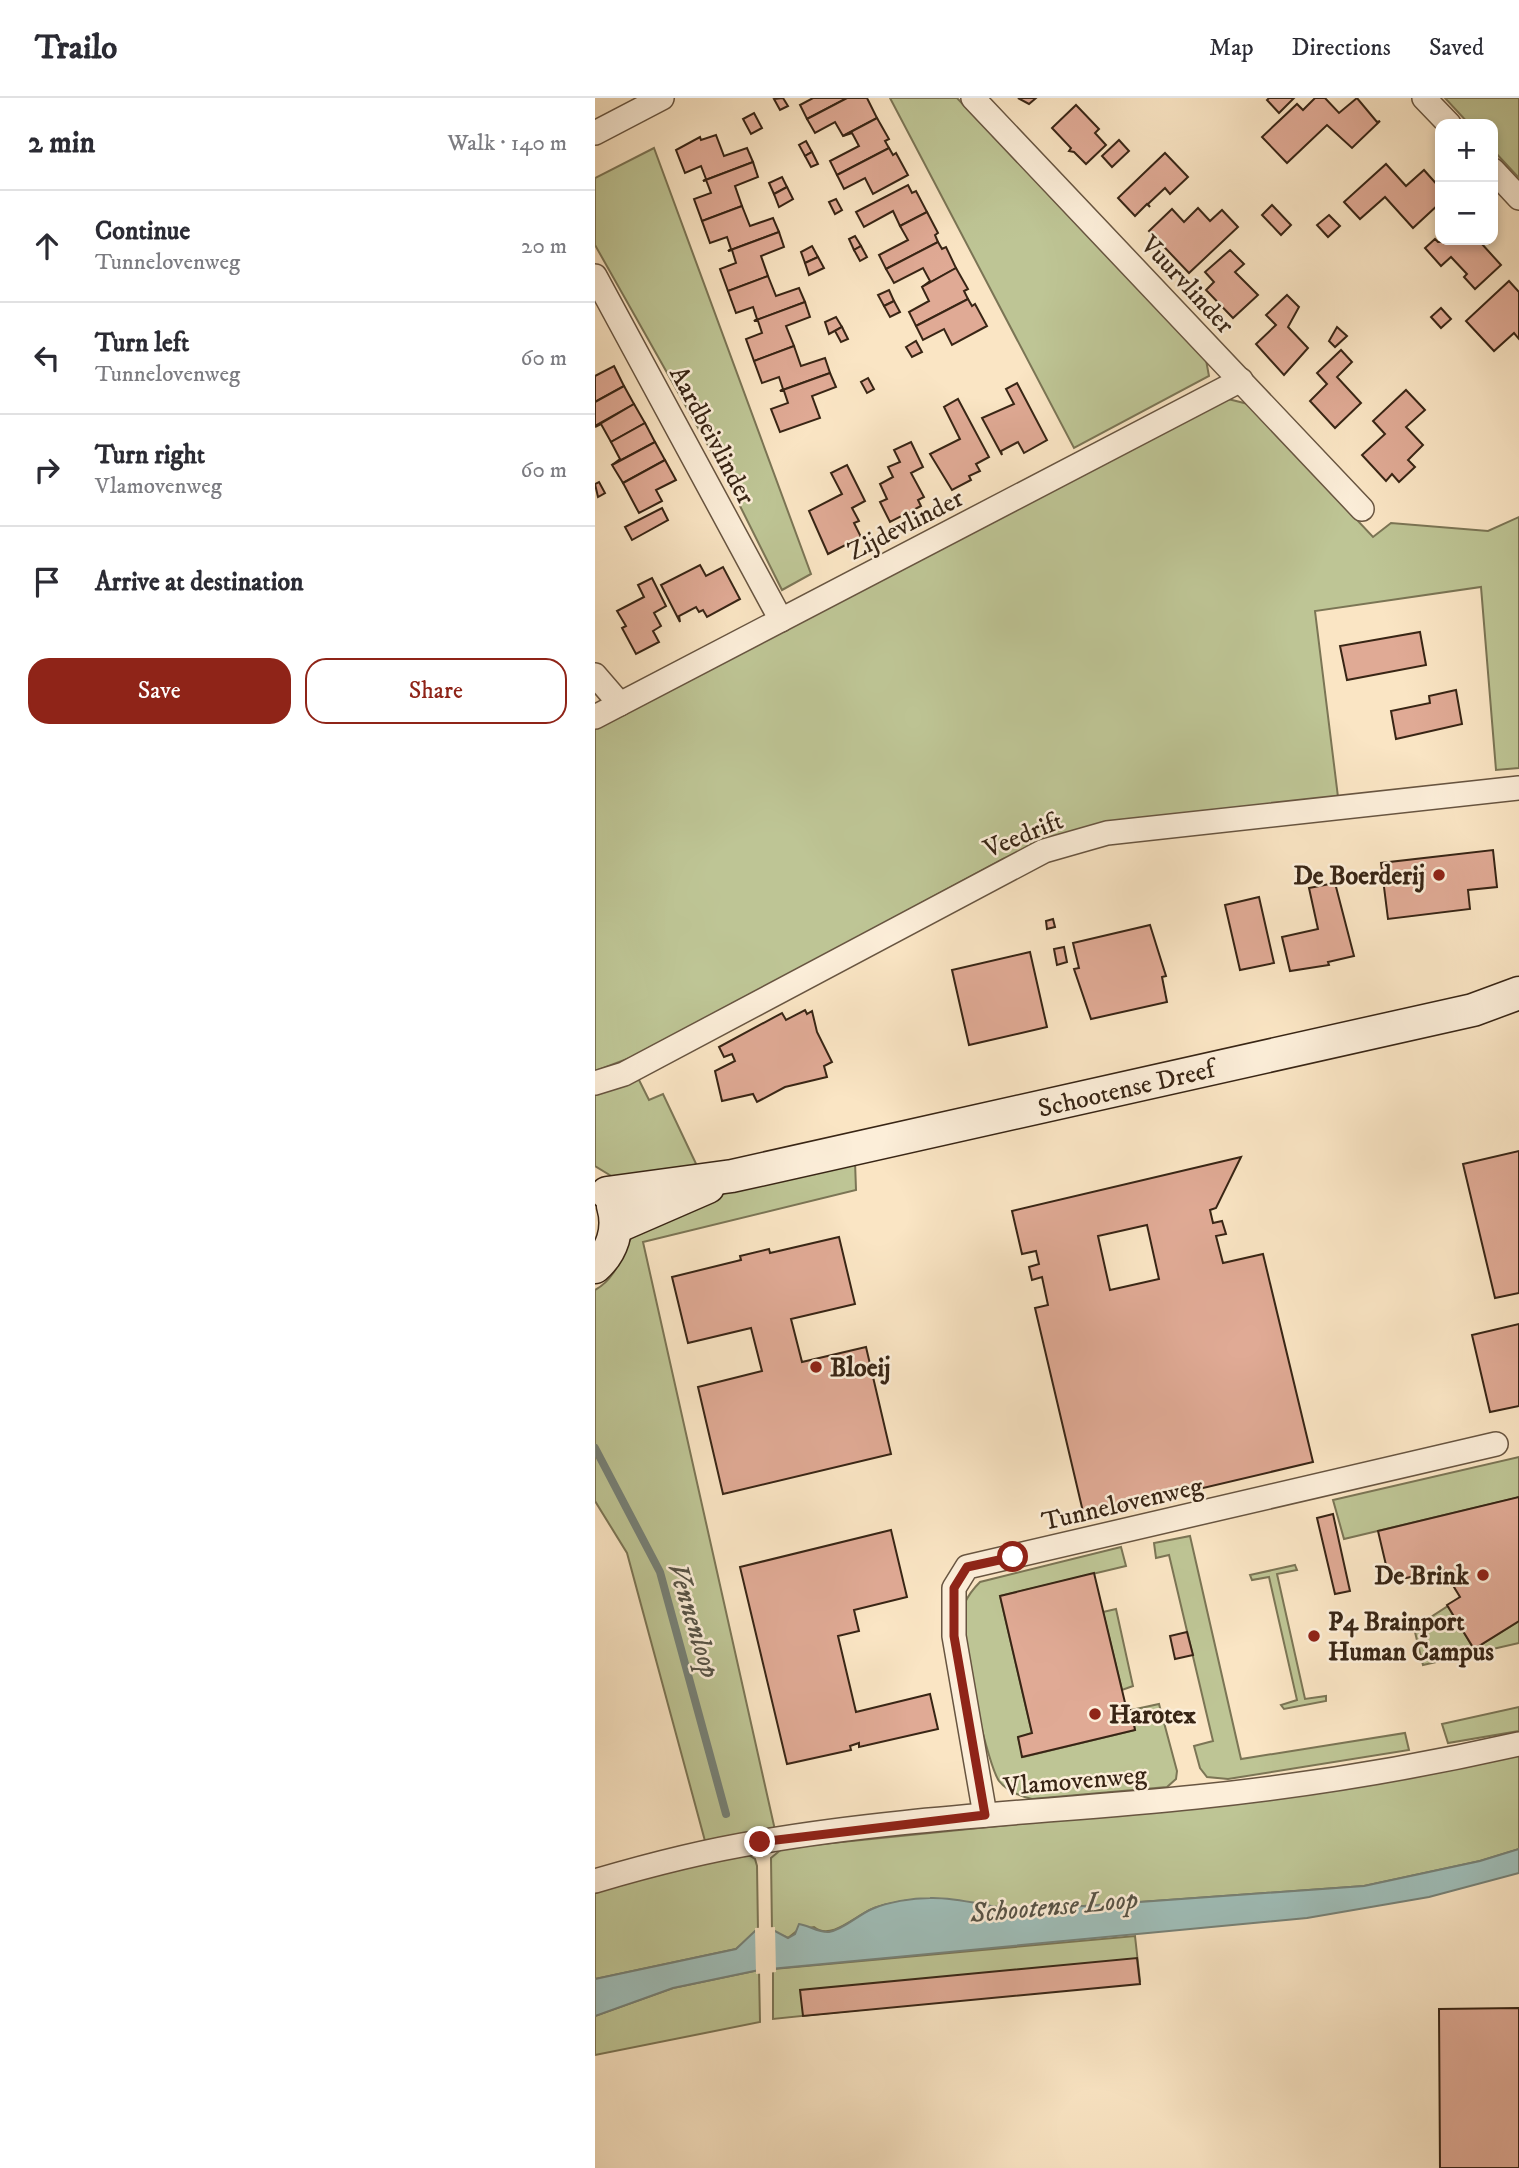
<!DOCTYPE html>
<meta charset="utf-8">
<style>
:root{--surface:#fff;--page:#f2f2f3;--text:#2b2b33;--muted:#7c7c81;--line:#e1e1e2;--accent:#8f2418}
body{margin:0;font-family:"IM FELL DW Pica",serif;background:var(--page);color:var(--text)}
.controls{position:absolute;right:21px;top:21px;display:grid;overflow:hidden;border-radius:14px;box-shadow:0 4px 10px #0003}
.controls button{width:63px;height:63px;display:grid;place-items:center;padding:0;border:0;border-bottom:2px solid var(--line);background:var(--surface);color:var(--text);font:35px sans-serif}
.stop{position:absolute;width:21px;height:21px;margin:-16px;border:5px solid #8f2418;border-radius:50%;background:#fff}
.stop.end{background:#8f2418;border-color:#fff;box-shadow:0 2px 7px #0008}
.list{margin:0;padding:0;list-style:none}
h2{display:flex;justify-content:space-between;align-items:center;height:91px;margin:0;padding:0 28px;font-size:30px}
h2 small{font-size:23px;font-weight:400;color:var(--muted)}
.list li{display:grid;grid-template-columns:46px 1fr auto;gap:21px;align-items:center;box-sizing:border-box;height:112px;padding:0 28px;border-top:2px solid var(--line)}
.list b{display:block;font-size:26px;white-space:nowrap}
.list p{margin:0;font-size:23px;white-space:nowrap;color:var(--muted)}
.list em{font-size:23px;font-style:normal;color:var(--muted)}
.actions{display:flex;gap:14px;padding:21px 28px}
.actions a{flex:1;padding:16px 0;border:2px solid var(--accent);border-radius:21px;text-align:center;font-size:24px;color:var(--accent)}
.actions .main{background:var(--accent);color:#fff}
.icon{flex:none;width:38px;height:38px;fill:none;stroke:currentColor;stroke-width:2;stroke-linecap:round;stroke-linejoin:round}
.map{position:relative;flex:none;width:924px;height:2070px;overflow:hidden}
header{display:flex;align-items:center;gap:42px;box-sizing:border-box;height:98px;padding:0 35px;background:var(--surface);border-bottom:2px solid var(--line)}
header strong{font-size:33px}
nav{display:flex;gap:38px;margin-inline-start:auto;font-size:24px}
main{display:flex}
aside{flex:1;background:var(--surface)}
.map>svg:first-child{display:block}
.grass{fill:#bec595;stroke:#7b7555;stroke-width:2}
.water{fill:#9fbeb9;stroke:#768177;stroke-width:2}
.pier{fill:#fae5c4}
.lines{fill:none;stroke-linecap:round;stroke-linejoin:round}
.stream{stroke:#768177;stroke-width:8}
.building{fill:#e0aa95;stroke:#382515;stroke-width:2;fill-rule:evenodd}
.street-casing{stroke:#685541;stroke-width:26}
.secondary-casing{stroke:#382515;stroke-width:35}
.street{stroke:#fceed9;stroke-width:23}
.secondary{stroke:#fceed9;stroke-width:32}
.route{stroke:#8f2418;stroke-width:9}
.poi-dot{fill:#8f2418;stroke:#fceed9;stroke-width:2.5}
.labels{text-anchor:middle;stroke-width:5;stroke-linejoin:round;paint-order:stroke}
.street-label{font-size:26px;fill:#382515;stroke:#fceed9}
.poi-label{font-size:26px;font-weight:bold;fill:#382515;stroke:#fceed9;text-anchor:start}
.water-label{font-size:28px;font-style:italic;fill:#575346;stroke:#fceed9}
</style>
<header>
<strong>Trailo</strong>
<nav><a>Map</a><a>Directions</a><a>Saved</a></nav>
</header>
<main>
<aside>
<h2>2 min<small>Walk · 140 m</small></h2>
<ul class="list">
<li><svg class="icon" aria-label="ahead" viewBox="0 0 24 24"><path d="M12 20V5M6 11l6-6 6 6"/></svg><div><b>Continue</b><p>Tunnelovenweg</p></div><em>20 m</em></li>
<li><svg class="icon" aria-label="left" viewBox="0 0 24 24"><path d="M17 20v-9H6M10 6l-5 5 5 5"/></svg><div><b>Turn left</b><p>Tunnelovenweg</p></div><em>60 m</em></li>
<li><svg class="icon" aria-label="right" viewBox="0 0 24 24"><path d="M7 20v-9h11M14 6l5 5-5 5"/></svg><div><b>Turn right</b><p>Vlamovenweg</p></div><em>60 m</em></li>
<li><svg class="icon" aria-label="arrive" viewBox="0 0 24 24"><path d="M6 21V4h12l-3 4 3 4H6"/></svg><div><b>Arrive at destination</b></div></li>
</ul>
<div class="actions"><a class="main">Save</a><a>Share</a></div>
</aside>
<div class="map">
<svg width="924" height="2070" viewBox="0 0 924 2070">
<rect width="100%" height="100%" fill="#fae5c4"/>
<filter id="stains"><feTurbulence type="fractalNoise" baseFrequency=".00286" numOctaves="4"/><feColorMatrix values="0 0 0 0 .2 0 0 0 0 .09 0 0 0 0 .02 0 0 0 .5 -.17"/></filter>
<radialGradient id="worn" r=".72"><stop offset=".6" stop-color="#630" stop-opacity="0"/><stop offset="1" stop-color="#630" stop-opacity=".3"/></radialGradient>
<!-- grass -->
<g class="grass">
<path d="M 295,0 L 362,0 L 611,262 L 614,278 L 479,350 Z"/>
<path d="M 850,0 L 924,0 L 924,80 L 898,52 L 898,26 L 874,26 Z"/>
<path d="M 59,50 L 216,476 L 187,492 L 128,374 L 0,147 L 0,80 Z"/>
<path d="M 633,301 L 653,306 L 778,439 L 796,425 L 893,433 L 924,419 L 924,670 L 901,672 L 886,489 L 720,513 L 743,699 L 449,743 L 408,761 L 48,955 L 0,973 L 0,630 Z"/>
<path d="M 42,978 L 54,1002 L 68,996 L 103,1070 L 18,1079 L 0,1068 L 0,993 Z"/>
<path d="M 260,1063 L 261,1092 L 48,1144 L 182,1741 L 113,1754 L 32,1455 L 0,1403 L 0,1192 C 22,1180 27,1156 38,1136 L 122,1097 Z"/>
<path d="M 924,1359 L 924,1399 L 921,1400 L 749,1441 L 738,1402 Z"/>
<path d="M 595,1438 L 646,1661 L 810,1635 L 814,1652 L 633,1681 L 612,1679 L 605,1670 L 599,1648 L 618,1643 L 574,1457 L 561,1460 L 559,1445 Z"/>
<path d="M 526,1449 L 531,1468 L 405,1498 L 437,1635 L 423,1640 L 428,1659 L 540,1632 L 536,1612 L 564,1606 L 582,1673 L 581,1681 L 572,1689 L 437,1701 C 424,1698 412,1693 404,1683 C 393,1667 366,1548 365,1526 C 365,1509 373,1496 385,1484 Z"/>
<path d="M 700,1467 L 702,1472 L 682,1476 L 710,1601 L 731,1598 L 731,1603 L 689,1611 L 686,1607 L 702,1602 L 674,1479 L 657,1482 L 655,1477 Z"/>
<path d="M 853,1508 L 879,1551 L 924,1523 L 924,1545 L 828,1567 L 819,1530 Z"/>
<path d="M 521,1511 L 538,1588 L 527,1592 L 508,1514 Z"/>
<path d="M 924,1609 L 924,1633 L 853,1645 L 847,1626 Z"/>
<path d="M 924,1656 L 924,1751 L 885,1763 L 769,1788 L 433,1812 C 389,1811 347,1795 303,1804 C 295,1806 285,1807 277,1811 C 260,1818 236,1843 219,1829 L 203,1832 L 193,1840 L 177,1833 L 176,1760 L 188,1750 L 600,1708 Z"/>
<path d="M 152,1756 L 160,1761 L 162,1768 L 163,1833 L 141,1851 L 0,1881 L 0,1793 L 74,1772 Z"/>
<path d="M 540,1838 L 545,1883 L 178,1921 L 178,1871 Z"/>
<path d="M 164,1872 L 165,1924 L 0,1957 L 0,1918 L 78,1890 Z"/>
</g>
<!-- water -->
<path class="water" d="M 924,1751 L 924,1775 L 834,1799 L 712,1820 L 164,1872 L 78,1890 L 0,1918 L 0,1881 L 141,1851 L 160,1833 L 180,1833 L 193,1840 L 200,1836 L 204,1826 C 213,1827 224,1835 234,1834 C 248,1832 263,1817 277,1811 C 293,1804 317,1800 335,1800 C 368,1799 400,1812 433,1812 L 769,1788 L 885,1763 Z"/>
<!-- pier -->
<path class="pier" d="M 180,1829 L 181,1874 L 161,1876 L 160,1830 Z"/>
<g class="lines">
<!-- stream -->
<path class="stream" d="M 0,1350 L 65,1474 L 131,1716"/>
</g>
<!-- building -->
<g class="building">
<path d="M 188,0 L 193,8 L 185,12 L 179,1 Z"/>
<path d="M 218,0 L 252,0 L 212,21 L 205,7 Z"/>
<path d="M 252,0 L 272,0 L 282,20 L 248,38 L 240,24 L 220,35 L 212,21 Z"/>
<path d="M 423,0 L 441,0 L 434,6 Z"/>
<path d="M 674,0 L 699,0 L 684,15 L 672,2 Z"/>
<path d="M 720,0 L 730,0 L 744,15 L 762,0 L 782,24 L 785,23 L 757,50 L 732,27 L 692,65 L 667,39 L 702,6 L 708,12 Z"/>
<path d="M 481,7 L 504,31 L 500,35 L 511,47 L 491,66 L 479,54 L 474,53 L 476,50 L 457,30 Z"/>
<path d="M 159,15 L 167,30 L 156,36 L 148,21 Z"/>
<path d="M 282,20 L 294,41 L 290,43 L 294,50 L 242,77 L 235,63 L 264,48 L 257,35 L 248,38 Z"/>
<path d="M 121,37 L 129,58 L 152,50 L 158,64 L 108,83 L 111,81 L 106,68 L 90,75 L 81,52 L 105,39 L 106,42 Z"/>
<path d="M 524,42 L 534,53 L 517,69 L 507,58 Z"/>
<path d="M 211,43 L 217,54 L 210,58 L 204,47 Z"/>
<path d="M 294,50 L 298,57 L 301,55 L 313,77 L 278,96 L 270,80 L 249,91 L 242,77 Z"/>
<path d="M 217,54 L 223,66 L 216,69 L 210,58 Z"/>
<path d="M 570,55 L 593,79 L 575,96 L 570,90 L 553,106 L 555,109 L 552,106 L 540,118 L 523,100 Z"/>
<path d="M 158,64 L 163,79 L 140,88 L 147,108 L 107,123 L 99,101 L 116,95 L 111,82 L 108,83 Z"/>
<path d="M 791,66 L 811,88 L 829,72 L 845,90 L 845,105 L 818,130 L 790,99 L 765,121 L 749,104 Z"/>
<path d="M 187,79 L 192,89 L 179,96 L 174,85 Z"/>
<path d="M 313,87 L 317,95 L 321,93 L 332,114 L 305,128 L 298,113 L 269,129 L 261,114 Z"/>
<path d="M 192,89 L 198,101 L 184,109 L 179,96 Z"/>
<path d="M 241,101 L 247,112 L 240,116 L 234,104 Z"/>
<path d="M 677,107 L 696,127 L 686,137 L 667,117 Z"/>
<path d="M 147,108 L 155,128 L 178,120 L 184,134 L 133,153 L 136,151 L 132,139 L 115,145 L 107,123 Z"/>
<path d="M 603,110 L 615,123 L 627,112 L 643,129 L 594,175 L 554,133 L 577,111 L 589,124 Z"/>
<path d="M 332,114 L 343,135 L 340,137 L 343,144 L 291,171 L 284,157 L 313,142 L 305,128 Z"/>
<path d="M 734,117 L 745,128 L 733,139 L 722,127 Z"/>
<path d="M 184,134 L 189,149 L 166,158 L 173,178 L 133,193 L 125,171 L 141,165 L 137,152 L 133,153 Z"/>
<path d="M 260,138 L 266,148 L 259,152 L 254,141 Z"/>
<path d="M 840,141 L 843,144 L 889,142 L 886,145 L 906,167 L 880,191 L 869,179 L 872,176 L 856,159 L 846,168 L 830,150 Z"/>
<path d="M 343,144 L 347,151 L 351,149 L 361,170 L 327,189 L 335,183 L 328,170 L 299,185 L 291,171 Z"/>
<path d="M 217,148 L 223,159 L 210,165 L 206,154 Z"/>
<path d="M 266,148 L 272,159 L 265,163 L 259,152 Z"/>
<path d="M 635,152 L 649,166 L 640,174 L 663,197 L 638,220 L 611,192 L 619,184 L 610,174 Z"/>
<path d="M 223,159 L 229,170 L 214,177 L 210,165 Z"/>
<path d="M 361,170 L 373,191 L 369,193 L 373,201 L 321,228 L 314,214 L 334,203 L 327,189 Z"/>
<path d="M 173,178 L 181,198 L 204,190 L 210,204 L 159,223 L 162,221 L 158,209 L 141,215 L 133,193 Z"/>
<path d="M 914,183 L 924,194 L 924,241 L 919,235 L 899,253 L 871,223 Z"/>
<path d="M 294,192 L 299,203 L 289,208 L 283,197 Z"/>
<path d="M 692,197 L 704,209 L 693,229 L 713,250 L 689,277 L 661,246 L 681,227 L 671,217 Z"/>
<path d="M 373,201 L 377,208 L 380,206 L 392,228 L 357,247 L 349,231 L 328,242 L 321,228 Z"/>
<path d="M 299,203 L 305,214 L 295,219 L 289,208 Z"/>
<path d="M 210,204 L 215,219 L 191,228 L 199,248 L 159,263 L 151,241 L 167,235 L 163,223 L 159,223 Z"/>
<path d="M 846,210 L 856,221 L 846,230 L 836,219 Z"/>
<path d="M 241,219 L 247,229 L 234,236 L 230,224 Z"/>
<path d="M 247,229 L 253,241 L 246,244 L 240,233 Z"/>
<path d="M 742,229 L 752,238 L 740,249 L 734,243 Z"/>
<path d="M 321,243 L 327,254 L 317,259 L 311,249 Z"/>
<path d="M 199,248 L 206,268 L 230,260 L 235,275 L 185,293 L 188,291 L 184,279 L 167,285 L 159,263 Z"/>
<path d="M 746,252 L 757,264 L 742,279 L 766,305 L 740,330 L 715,303 L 732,286 L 722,275 Z"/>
<path d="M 19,268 L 29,288 L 0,304 L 0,278 Z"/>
<path d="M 235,275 L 241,289 L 217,298 L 225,320 L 185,334 L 176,311 L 193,305 L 189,293 L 185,293 Z"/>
<path d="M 273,280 L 279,291 L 272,295 L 266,284 Z"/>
<path d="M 422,285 L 452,342 L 429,355 L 423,344 L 406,353 L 407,357 L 387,320 L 419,306 L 411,291 Z"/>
<path d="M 29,288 L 39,306 L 0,328 L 0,304 Z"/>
<path d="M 811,292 L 830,312 L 811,329 L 828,347 L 813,362 L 820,369 L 804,384 L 797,376 L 791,383 L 767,357 L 790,336 L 778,323 Z"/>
<path d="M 363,301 L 394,359 L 381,366 L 385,373 L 374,378 L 376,382 L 357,392 L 335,356 L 365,341 L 349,309 Z"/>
<path d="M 39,306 L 50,325 L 16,344 L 6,326 L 0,329 Z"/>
<path d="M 50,325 L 60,344 L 17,367 L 25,361 L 16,344 Z"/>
<path d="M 60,344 L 70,362 L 28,385 L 17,367 Z"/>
<path d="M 316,344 L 328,369 L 316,375 L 329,399 L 323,402 L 326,408 L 295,424 L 285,404 L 292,401 L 285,386 L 298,379 L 293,369 L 305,364 L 299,352 Z"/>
<path d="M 70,362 L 81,382 L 61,392 L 67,403 L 44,415 L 28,385 Z"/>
<path d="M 252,367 L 270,403 L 257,410 L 264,423 L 259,425 L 266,439 L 233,456 L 214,413 L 247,396 L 236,375 Z"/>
<path d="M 4,384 L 10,395 L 3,399 L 0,386 Z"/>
<path d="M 67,410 L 73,422 L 37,442 L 30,429 Z"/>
<path d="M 105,467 L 111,478 L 128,469 L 145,501 L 112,519 L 108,512 L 104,514 L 101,509 L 84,518 L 85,524 L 66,487 Z"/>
<path d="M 57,480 L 71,508 L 59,515 L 66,528 L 58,533 L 64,544 L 41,556 L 27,530 L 31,528 L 22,513 L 49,499 L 43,487 Z"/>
<path d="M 825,534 L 831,567 L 752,582 L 745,548 Z"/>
<path d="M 861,592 L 867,626 L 801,641 L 796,613 L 835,605 L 834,598 Z"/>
<path d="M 898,752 L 902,789 L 873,792 L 875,811 L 793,821 L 786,765 Z"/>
<path d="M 740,785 L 759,858 L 733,864 L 734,867 L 695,873 L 687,839 L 723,831 L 714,790 Z"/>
<path d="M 664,799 L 679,865 L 645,872 L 630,807 Z"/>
<path d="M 458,821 L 460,829 L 452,831 L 451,823 Z"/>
<path d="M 555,827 L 571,878 L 567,879 L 572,904 L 496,921 L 479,871 L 484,870 L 478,845 Z"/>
<path d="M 469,849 L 472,864 L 462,867 L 459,851 Z"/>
<path d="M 435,854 L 452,929 L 374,947 L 357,872 Z"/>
<path d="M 210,912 L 212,916 L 217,913 L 222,934 L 237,964 L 229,968 L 232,979 L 190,989 L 162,1004 L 158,996 L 127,1003 L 120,973 L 140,963 L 137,956 L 129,959 L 124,949 L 187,915 L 191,922 Z"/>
<path d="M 924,1053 L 924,1195 L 900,1200 L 868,1066 Z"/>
<path d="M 646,1059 L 621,1110 L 615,1112 L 618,1125 L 627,1123 L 631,1136 L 621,1138 L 628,1165 L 668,1156 L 718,1364 L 489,1418 L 440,1210 L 453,1207 L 447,1179 L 437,1182 L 434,1169 L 444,1166 L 441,1153 L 427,1156 L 417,1113 ZM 552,1127 L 564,1181 L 515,1192 L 503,1138 Z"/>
<path d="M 244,1139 L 260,1206 L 196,1221 L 207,1264 L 271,1249 L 296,1356 L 128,1396 L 103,1289 L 167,1273 L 156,1230 L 93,1245 L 77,1179 L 146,1162 L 145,1158 L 174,1151 L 175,1155 Z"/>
<path d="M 924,1226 L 924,1308 L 895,1314 L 877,1237 Z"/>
<path d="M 924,1399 L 924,1523 L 879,1551 L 852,1507 L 865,1499 L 848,1471 L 795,1484 L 783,1433 Z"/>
<path d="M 738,1416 L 755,1493 L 740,1496 L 722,1420 Z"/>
<path d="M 296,1432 L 312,1499 L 259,1512 L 264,1533 L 243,1538 L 261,1614 L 335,1596 L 343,1631 L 264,1649 L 264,1645 L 255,1648 L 256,1652 L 192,1666 L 145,1469 Z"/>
<path d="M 499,1475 L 532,1613 L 536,1612 L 540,1632 L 427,1659 L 423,1639 L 437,1635 L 405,1498 Z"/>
<path d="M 592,1534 L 598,1557 L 580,1561 L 575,1538 Z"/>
<path d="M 542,1860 L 545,1886 L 208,1918 L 205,1892 Z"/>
<path d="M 924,1910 L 924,2070 L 845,2070 L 844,1911 Z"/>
</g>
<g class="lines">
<!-- street casing -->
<g class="street-casing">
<g id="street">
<path d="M 378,0 L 767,411"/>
<path d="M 829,0 L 854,26"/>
<path d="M 0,35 L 67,0"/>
<path d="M 898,72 L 924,100"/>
<path d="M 0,178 L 186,522"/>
<path d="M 0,577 L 25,606"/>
<path d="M 0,619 L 646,282"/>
<path d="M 0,985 L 29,976 L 449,753 L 512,735 L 924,690"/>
<path d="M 390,1717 L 359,1538 L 359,1490 L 372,1469 L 901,1346"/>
<path d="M 0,1783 C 54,1767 109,1753 164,1744 C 308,1719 456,1714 601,1699 C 709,1688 818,1670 924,1646"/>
</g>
</g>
<!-- secondary casing -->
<g class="secondary-casing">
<g id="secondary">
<path d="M 12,1095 L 137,1078 L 878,912 L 924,895"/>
<path d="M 21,1129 L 113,1089"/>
<path d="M 0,1169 C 17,1154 25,1131 18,1108"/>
</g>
</g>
<!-- street -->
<use href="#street" class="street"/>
<!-- secondary -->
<use href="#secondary" class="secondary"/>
</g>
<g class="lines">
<!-- route -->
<path class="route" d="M 165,1744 L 390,1717 L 359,1538 L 359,1490 L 372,1469 L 418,1459"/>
</g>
<!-- markers -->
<g class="poi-dot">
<circle cx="844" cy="777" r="7"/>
<circle cx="221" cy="1269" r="7"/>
<circle cx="888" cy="1477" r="7"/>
<circle cx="719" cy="1538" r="7"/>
<circle cx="500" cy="1616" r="7"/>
</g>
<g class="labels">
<!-- street labels -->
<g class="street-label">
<text transform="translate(593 186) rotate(47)" y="9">Vuurvlinder</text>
<text transform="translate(118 337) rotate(62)" y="9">Aardbeivlinder</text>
<text transform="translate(310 426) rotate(-27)" y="9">Zijdevlinder</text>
<text transform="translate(428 736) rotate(-22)" y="9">Veedrift</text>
<text transform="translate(531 990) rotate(-13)" y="9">Schootense Dreef</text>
<text transform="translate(527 1405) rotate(-13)" y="9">Tunnelovenweg</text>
<text transform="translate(480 1682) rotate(-5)" y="9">Vlamovenweg</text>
</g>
<!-- poi labels -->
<g class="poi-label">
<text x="830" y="786" text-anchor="end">De Boerderij</text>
<text x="235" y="1278">Bloeij</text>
<text x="874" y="1486" text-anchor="end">De Brink</text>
<text x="733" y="1532">P4 Brainport<tspan x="733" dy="30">Human Campus</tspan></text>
<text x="514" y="1625">Harotex</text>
</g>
<!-- water labels -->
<g class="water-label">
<text transform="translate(100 1522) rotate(73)" y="10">Vennenloop</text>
<text transform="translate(459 1807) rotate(-5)" y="10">Schootense Loop</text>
</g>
</g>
<rect width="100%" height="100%" filter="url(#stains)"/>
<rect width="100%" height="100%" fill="url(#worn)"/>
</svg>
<div class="controls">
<button>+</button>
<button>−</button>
</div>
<div class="stop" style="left:418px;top:1459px"></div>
<div class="stop end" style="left:165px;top:1744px"></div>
</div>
</main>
